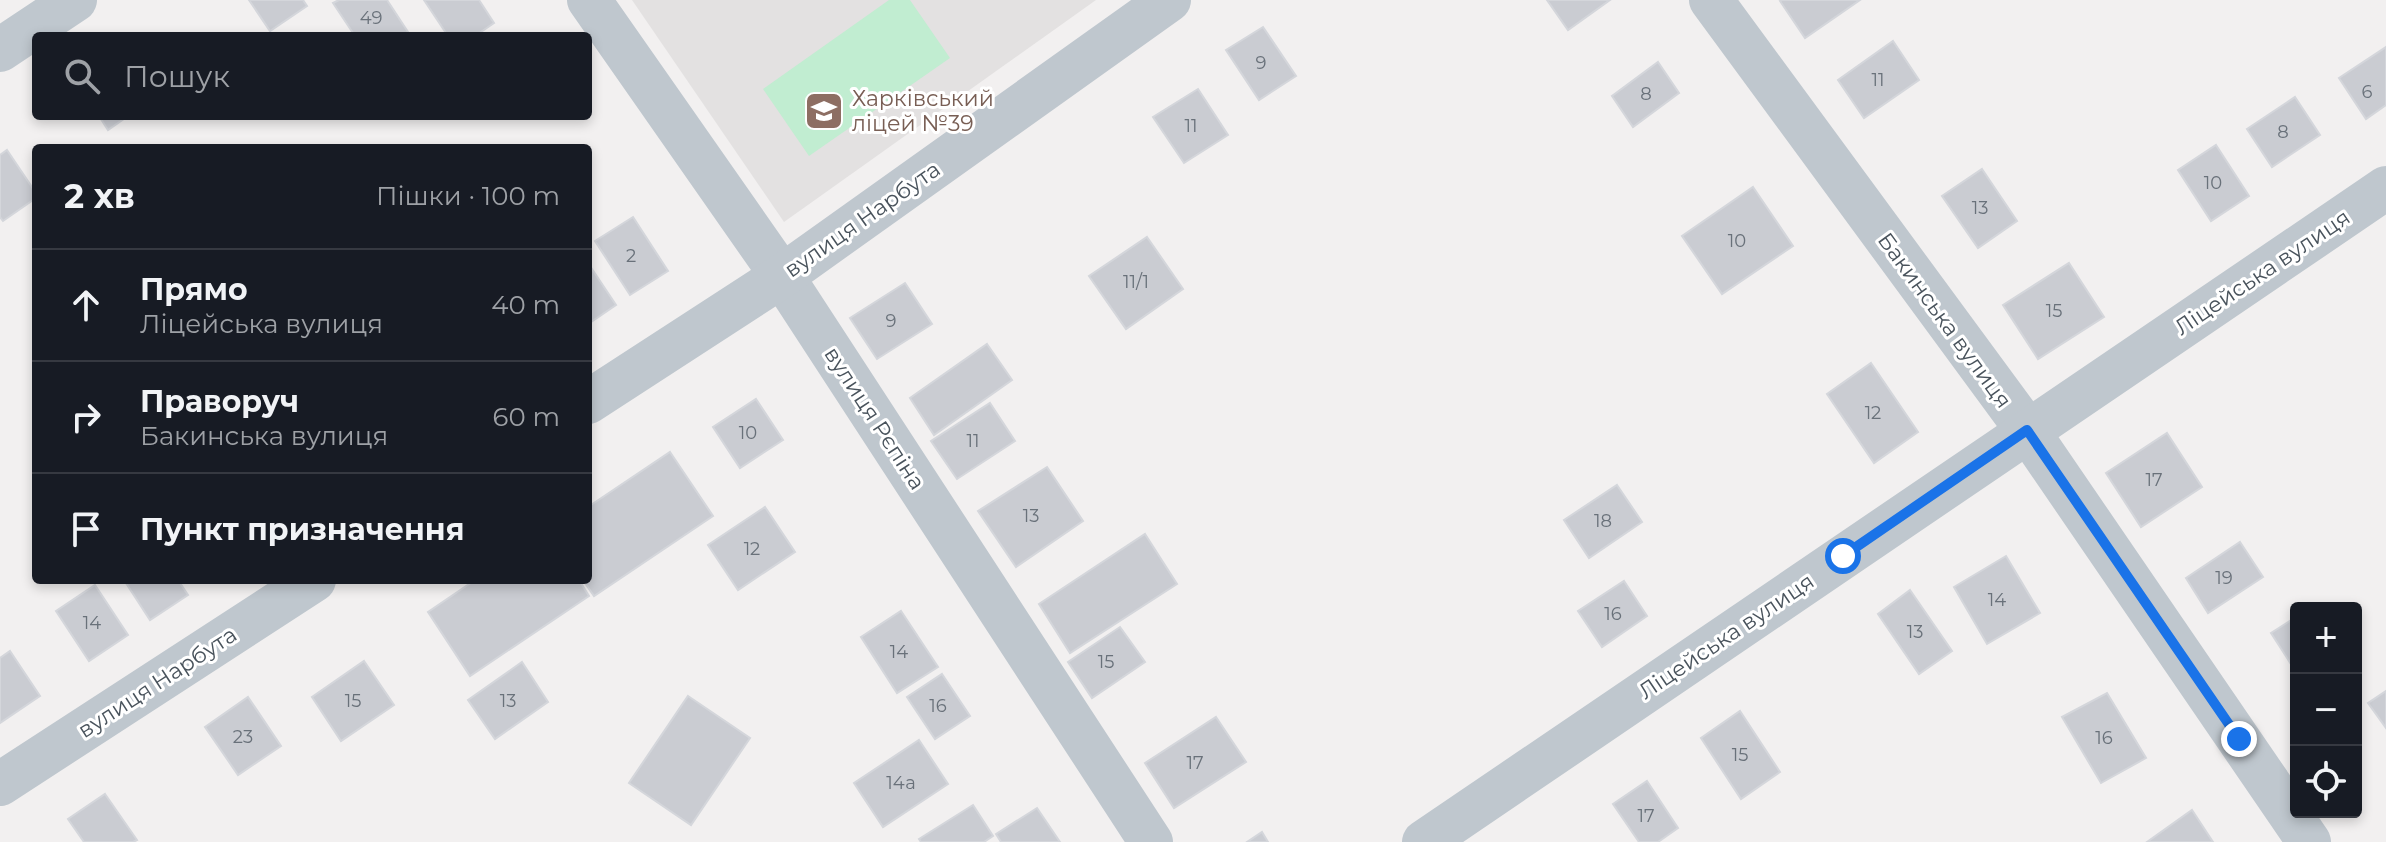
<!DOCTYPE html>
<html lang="uk">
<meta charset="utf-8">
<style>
:root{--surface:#171b24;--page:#20242c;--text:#f1f3f6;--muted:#9ea1a6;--line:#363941}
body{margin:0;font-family:Montserrat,sans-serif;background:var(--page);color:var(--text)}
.controls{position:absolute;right:24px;bottom:24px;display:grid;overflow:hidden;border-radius:8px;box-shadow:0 4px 12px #0003}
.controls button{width:72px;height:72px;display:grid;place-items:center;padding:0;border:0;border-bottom:2px solid var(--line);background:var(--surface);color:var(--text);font:40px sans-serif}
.stop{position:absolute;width:24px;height:24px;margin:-18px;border:6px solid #1a73e8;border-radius:50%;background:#fff}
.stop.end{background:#1a73e8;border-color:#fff;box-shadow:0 2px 8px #0008}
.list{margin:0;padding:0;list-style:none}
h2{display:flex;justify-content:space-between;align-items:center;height:104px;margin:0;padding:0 32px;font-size:34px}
h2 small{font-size:26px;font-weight:400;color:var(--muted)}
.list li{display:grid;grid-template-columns:52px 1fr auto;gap:24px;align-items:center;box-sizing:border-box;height:112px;padding:0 32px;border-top:2px solid var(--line)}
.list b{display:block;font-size:30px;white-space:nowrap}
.list p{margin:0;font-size:26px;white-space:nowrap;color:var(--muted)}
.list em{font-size:26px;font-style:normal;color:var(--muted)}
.icon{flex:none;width:44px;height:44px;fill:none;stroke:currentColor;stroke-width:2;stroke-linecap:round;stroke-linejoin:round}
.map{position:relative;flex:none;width:2386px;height:842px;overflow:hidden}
.search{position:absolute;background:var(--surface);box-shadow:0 4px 12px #0003;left:32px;top:32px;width:560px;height:88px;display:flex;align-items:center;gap:20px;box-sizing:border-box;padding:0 28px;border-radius:8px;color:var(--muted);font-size:30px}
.panel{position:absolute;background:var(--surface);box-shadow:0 4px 12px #0003;left:32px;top:144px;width:560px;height:440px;border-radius:8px}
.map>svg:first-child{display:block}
.education{fill:#e3e1e1}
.green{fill:#c1edd1}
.building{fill:#caccd2;stroke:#d4d6db;stroke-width:2}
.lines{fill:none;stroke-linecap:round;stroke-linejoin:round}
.minor{stroke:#bfc7ce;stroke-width:44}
.route{stroke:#1a73e8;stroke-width:10}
.labels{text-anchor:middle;stroke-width:6;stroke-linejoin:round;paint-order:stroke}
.number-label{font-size:18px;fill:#69717a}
.education-label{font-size:22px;fill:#785e54;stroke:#fff;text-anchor:start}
.street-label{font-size:22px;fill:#49535c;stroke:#fff}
</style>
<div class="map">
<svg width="2386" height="842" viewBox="0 0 2386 842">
<rect width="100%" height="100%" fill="#f2f0f0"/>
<!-- education -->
<path class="education" d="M 632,0 L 1096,0 L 784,222 Z"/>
<!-- green -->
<path class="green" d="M 889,0 L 910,0 L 950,58 L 809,156 L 763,89 Z"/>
<!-- building -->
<g class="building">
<path d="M 249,0 L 303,0 L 307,6 L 270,31 Z"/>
<path d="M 339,0 L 387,0 L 408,32 L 402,36 L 355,36 L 333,3 Z"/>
<path d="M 424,0 L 479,0 L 494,23 L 475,36 L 448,36 Z"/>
<path d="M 1547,0 L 1610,0 L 1568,30 Z"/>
<path d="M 1782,0 L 1860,0 L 1805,38 L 1780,1 Z"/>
<path d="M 1263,27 L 1296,76 L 1259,100 L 1226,50 Z"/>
<path d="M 1893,41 L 1919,80 L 1864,118 L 1838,80 Z"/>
<path d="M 2386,47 L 2386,105 L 2366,119 L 2339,78 Z"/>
<path d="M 1658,62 L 1679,93 L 1633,127 L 1612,96 Z"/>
<path d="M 1198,89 L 1228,135 L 1184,163 L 1153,117 Z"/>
<path d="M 2295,97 L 2320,135 L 2272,167 L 2247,129 Z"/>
<path d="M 99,116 L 128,116 L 108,130 Z"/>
<path d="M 2216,145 L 2249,196 L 2211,221 L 2178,170 Z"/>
<path d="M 7,150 L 36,193 L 36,198 L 3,221 L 0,217 L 0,155 Z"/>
<path d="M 1982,169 L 2017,221 L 1978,248 L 1942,196 Z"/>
<path d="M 1753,187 L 1793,246 L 1722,294 L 1682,236 Z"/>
<path d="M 633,217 L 668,271 L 630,295 L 595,241 Z"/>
<path d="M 1147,237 L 1183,289 L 1126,329 L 1089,276 Z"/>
<path d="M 588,263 L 616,305 L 588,324 Z"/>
<path d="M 2069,263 L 2104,317 L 2038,359 L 2003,305 Z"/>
<path d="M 905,283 L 932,324 L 877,359 L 850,318 Z"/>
<path d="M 987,344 L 1012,380 L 934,435 L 910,398 Z"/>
<path d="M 1871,363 L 1918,432 L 1874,463 L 1827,394 Z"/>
<path d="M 756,399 L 783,440 L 740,468 L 713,427 Z"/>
<path d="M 990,403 L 1015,441 L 957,479 L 931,441 Z"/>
<path d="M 2167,433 L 2202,487 L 2141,527 L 2106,473 Z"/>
<path d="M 670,452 L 713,516 L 594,596 L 583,580 L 588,580 L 588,507 Z"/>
<path d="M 1047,467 L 1083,521 L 1016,567 L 978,511 Z"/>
<path d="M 1617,485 L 1642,522 L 1589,558 L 1564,520 Z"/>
<path d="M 765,507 L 795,552 L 738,590 L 708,545 Z"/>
<path d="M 1145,534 L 1177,584 L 1070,653 L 1039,604 Z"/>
<path d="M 2240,542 L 2263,577 L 2208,613 L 2186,578 Z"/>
<path d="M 2006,556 L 2040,613 L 1987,644 L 1954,587 Z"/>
<path d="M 124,580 L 178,580 L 188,595 L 150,620 Z"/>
<path d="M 475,580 L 579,580 L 589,596 L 470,676 L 428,612 Z"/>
<path d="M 1624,581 L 1647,616 L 1602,647 L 1578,611 Z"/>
<path d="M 95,585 L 128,635 L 89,661 L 56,611 Z"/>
<path d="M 1910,590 L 1952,651 L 1919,674 L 1878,614 Z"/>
<path d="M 901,611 L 938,667 L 897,693 L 861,637 Z"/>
<path d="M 2296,617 L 2296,672 L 2271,633 Z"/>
<path d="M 1120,627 L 1145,662 L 1092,698 L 1068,662 Z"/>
<path d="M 10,651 L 40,696 L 0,723 L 0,658 Z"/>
<path d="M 364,661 L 394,705 L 341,741 L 312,697 Z"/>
<path d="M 522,662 L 548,702 L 495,739 L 468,700 Z"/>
<path d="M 942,674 L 970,716 L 935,739 L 907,697 Z"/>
<path d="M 2386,691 L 2386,728 L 2368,703 Z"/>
<path d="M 2107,693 L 2146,758 L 2101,783 L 2062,717 Z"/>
<path d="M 688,696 L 750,738 L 691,825 L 629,783 Z"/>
<path d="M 248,697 L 281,746 L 238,775 L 205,727 Z"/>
<path d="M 1740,711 L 1780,772 L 1741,799 L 1701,738 Z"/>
<path d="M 1216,717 L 1246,762 L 1174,808 L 1145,763 Z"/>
<path d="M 919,740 L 948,784 L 883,827 L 854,783 Z"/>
<path d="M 1647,781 L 1678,828 L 1658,842 L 1639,842 L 1613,804 Z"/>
<path d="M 105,794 L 137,840 L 133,842 L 84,842 L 68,819 Z"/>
<path d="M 973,805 L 993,836 L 984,842 L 921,842 L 919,839 Z"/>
<path d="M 1037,808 L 1060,842 L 1001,842 L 996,834 Z"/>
<path d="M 2192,810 L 2213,842 L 2147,842 Z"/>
<path d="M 1262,832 L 1268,842 L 1247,842 Z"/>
</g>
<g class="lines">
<!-- minor -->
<g class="minor">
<path d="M 589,0 L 782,276 L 1151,842"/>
<path d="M 1711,0 L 2027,430 L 2309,842"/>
<path d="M 0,50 L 75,0"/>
<path d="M 588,402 L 782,276 L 1169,0"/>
<path d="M 0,784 L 314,580"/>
<path d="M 1424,842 L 2386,188"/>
</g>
</g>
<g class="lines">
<!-- route -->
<path class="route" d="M 1843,556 L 2027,430 L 2239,739"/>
</g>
<!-- icons -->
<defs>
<g id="school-square" transform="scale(2)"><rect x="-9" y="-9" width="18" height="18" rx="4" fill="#8d6e63" stroke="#fff"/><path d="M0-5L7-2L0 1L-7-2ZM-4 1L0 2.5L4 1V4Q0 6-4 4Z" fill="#fff"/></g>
</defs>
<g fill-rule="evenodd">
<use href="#school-square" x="824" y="111"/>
</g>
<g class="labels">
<!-- number labels -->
<g class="number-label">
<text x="371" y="24">49</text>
<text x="1261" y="69">9</text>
<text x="1878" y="86">11</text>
<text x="2367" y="98">6</text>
<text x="1646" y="100">8</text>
<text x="1191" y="132">11</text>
<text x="2283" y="138">8</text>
<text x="2213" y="189">10</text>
<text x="1980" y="214">13</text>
<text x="1737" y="247">10</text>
<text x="631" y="262">2</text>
<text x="1136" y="288">11/1</text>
<text x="2054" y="317">15</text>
<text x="891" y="327">9</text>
<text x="1873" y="419">12</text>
<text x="748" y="439">10</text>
<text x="973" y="447">11</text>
<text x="2154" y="486">17</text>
<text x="1031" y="522">13</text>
<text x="1603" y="527">18</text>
<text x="752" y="555">12</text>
<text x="2224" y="584">19</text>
<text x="1997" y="606">14</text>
<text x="1613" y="620">16</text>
<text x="92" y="629">14</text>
<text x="1915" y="638">13</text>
<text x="899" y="658">14</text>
<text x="1106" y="668">15</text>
<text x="353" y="707">15</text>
<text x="508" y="707">13</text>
<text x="938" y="712">16</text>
<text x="243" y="743">23</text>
<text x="2104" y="744">16</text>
<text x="1740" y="761">15</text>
<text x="1195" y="769">17</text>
<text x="901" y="789">14а</text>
<text x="1646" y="822">17</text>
</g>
<!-- education labels -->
<g class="education-label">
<text x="852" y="106">Харківський<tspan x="852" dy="25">ліцей №39</tspan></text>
</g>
<!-- street labels -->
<g class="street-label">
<text transform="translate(862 219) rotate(-35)" y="8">вулиця Нарбута</text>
<text transform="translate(2262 272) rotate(-34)" y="8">Ліцейська вулиця</text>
<text transform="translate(1945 320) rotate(54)" y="8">Бакинська вулиця</text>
<text transform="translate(875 418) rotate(57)" y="8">вулиця Рєпіна</text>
<text transform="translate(1726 636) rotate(-34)" y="8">Ліцейська вулиця</text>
<text transform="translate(157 682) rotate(-33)" y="8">вулиця Нарбута</text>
</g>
</g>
</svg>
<div class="controls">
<button>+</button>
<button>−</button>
<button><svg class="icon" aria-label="locate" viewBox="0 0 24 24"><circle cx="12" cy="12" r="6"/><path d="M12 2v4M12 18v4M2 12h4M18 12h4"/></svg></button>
</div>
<div class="stop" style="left:1843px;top:556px"></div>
<div class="stop end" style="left:2239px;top:739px"></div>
<div class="search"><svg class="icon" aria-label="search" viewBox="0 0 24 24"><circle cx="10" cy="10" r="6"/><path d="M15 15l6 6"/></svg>Пошук</div>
<section class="panel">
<h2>2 хв<small>Пішки · 100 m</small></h2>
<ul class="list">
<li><svg class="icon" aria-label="ahead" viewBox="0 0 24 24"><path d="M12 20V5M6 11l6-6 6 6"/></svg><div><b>Прямо</b><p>Ліцейська вулиця</p></div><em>40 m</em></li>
<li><svg class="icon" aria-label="right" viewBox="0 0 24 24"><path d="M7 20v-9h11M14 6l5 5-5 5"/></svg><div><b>Праворуч</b><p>Бакинська вулиця</p></div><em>60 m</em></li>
<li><svg class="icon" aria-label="arrive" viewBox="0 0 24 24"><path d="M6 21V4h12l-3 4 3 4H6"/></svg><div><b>Пункт призначення</b></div></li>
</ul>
</section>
</div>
